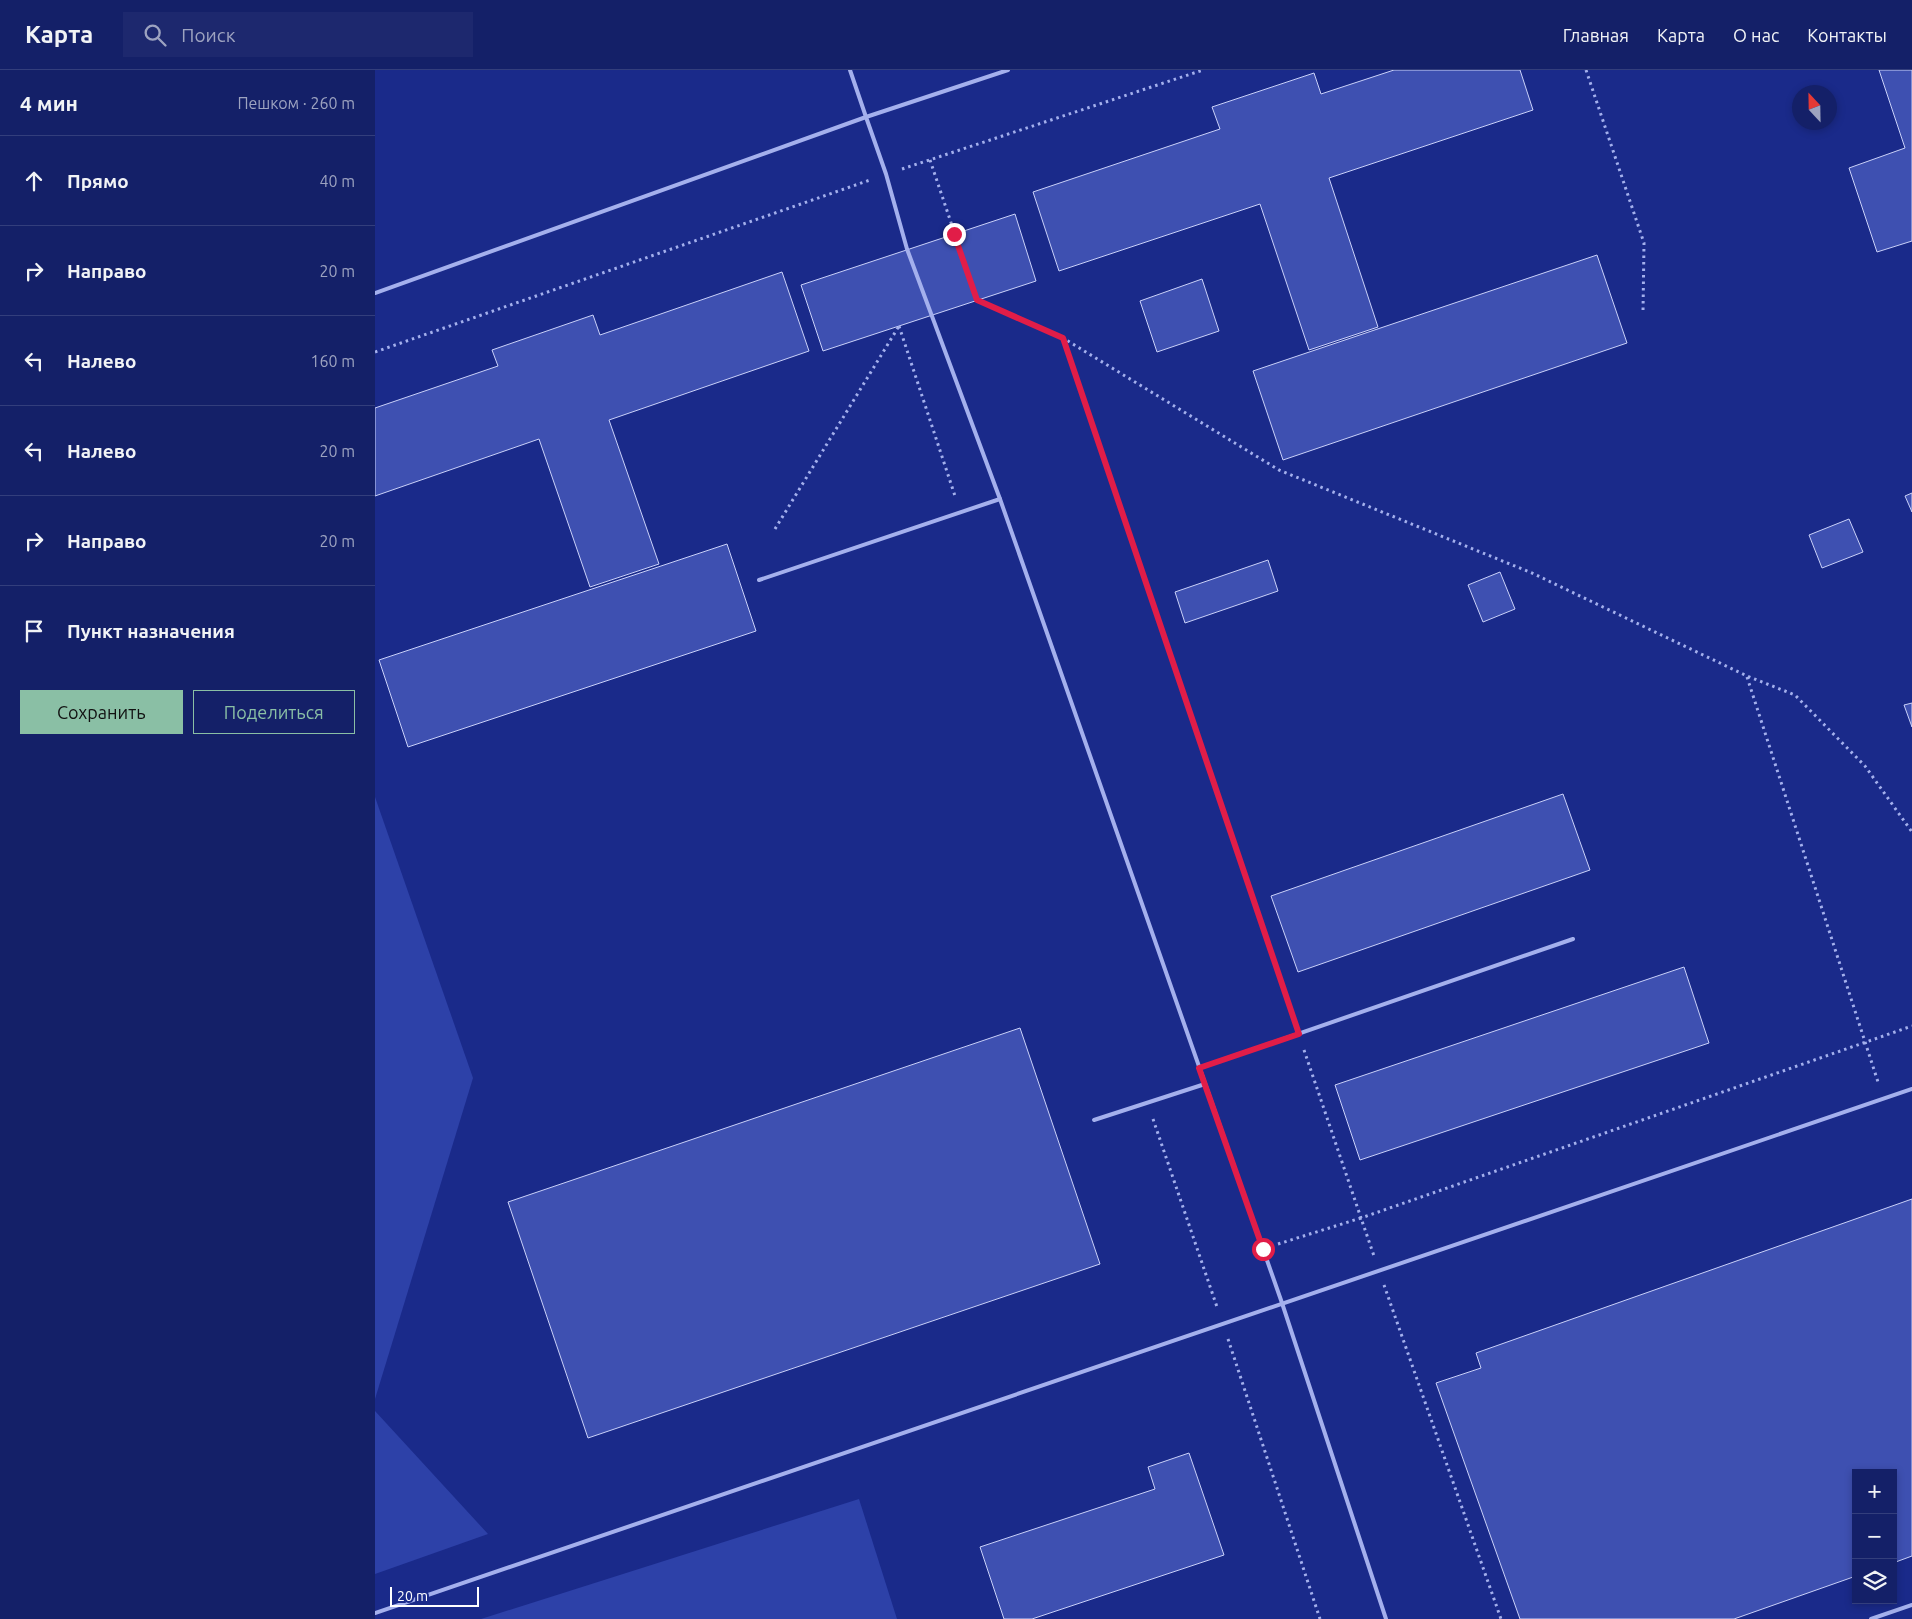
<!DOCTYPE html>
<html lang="ru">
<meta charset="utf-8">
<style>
:root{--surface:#142068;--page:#1d286e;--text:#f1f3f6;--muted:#9da3c0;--line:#333e7c;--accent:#8abfa5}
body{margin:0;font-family:Ubuntu,sans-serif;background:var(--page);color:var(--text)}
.controls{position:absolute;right:15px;bottom:15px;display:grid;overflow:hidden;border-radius:0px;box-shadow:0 2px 8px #0003}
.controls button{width:45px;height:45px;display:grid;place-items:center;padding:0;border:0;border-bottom:1px solid var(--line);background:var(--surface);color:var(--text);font:25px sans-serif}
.compass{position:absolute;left:1417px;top:15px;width:45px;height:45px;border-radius:50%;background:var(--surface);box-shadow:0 2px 8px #0003;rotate:338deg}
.scale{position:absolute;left:15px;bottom:12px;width:89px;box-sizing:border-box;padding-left:5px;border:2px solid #fff;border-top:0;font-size:14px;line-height:18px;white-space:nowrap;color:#fff;-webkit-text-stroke:4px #1a2a8a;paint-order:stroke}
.stop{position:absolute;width:15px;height:15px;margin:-11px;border:4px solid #e11d48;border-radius:50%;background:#fff}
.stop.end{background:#e11d48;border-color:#fff;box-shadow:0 1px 5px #0008}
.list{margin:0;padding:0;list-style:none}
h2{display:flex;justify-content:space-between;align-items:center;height:65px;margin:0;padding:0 20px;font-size:21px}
h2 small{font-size:16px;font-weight:400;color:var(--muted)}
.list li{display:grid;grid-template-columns:32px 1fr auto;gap:15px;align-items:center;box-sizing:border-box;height:90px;padding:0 20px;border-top:1px solid var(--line)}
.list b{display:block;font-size:19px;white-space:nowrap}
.list em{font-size:16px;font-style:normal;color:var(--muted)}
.actions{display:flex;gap:10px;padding:15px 20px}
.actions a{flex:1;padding:11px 0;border:1px solid var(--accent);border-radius:0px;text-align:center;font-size:18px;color:var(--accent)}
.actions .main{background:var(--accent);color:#111}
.icon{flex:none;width:28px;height:28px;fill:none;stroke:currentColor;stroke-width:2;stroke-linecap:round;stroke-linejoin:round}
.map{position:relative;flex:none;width:1537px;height:1549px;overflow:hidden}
header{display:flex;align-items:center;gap:30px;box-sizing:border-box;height:70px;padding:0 25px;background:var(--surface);border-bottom:1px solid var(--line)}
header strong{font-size:24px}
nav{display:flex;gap:28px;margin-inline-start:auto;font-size:18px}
.search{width:350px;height:45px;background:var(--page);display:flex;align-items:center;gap:12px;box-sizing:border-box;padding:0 18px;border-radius:0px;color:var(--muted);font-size:19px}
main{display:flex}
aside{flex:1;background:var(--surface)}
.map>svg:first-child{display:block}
.green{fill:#2d41a8}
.building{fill:#3e50b1;stroke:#cad1f9}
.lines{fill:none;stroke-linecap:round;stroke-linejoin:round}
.path{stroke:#a4b0ed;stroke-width:3;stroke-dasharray:2.5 4;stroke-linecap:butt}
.lane{stroke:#a4b0ed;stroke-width:4}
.route{stroke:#e11d48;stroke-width:6}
</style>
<header>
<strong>Карта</strong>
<div class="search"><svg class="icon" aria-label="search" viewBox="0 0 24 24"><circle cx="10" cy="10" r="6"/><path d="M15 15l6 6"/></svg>Поиск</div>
<nav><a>Главная</a><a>Карта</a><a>О нас</a><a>Контакты</a></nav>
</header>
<main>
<aside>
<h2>4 мин<small>Пешком · 260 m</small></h2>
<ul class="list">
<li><svg class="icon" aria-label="ahead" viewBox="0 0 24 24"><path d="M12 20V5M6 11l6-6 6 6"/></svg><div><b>Прямо</b></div><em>40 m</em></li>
<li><svg class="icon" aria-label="right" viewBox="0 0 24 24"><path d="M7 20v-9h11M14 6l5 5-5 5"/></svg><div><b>Направо</b></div><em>20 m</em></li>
<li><svg class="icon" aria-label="left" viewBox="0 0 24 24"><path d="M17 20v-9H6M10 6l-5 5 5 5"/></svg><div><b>Налево</b></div><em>160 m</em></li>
<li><svg class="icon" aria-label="left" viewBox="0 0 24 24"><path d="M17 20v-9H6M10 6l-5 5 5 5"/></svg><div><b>Налево</b></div><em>20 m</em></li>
<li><svg class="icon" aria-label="right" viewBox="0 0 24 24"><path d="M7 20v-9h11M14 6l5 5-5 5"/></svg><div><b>Направо</b></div><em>20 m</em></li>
<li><svg class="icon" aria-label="arrive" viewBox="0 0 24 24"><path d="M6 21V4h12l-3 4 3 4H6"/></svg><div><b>Пункт назначения</b></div></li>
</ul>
<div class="actions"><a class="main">Сохранить</a><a>Поделиться</a></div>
</aside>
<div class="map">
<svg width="1537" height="1549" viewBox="0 0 1537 1549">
<rect width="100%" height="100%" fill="#1a2a8a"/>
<!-- green -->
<g class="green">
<path d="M 0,727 L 98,1008 L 0,1329 Z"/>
<path d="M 0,1341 L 113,1464 L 0,1504 Z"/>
<path d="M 484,1429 L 522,1549 L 106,1549 Z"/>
</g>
<!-- building -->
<g class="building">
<path d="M 1019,0 L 1145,0 L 1158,40 L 954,108 L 1003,257 L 934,280 L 885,134 L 684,201 L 658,122 L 845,59 L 837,37 L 939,3 L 946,24 Z"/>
<path d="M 1504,0 L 1537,0 L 1537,171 L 1502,182 L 1474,98 L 1530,78 Z"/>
<path d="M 640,144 L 661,211 L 448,281 L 426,215 Z"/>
<path d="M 1222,185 L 1252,273 L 908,390 L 878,301 Z"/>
<path d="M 407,202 L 434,281 L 234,350 L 284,494 L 215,517 L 164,369 L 0,426 L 0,338 L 123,296 L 117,280 L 218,245 L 225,265 Z"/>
<path d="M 827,209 L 844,261 L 782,282 L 765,231 Z"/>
<path d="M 1537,423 L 1537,442 L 1530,426 Z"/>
<path d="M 1474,449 L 1488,482 L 1447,498 L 1434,465 Z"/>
<path d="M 352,474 L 381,561 L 33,677 L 4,590 Z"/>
<path d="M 893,490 L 903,521 L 810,553 L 800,522 Z"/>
<path d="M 1125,502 L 1140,539 L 1108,552 L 1093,515 Z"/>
<path d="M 1537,633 L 1537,657 L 1529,635 Z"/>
<path d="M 1188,724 L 1215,800 L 923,902 L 896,826 Z"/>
<path d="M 1309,897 L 1334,973 L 985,1090 L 960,1015 Z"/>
<path d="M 645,958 L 725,1194 L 213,1368 L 133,1132 Z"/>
<path d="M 1537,1129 L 1537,1486 L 1518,1493 L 1518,1403 L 1481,1403 L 1481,1506 L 1359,1549 L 1145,1549 L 1061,1313 L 1106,1298 L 1101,1283 Z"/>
<path d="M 814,1383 L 849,1485 L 657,1549 L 629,1549 L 605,1477 L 780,1419 L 773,1397 Z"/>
</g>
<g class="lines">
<!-- path -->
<g class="path">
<path d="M 1211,0 L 1269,173 L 1268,242"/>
<path d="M 555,90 L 602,230 L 688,268 L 904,400 L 1157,503 L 1372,606 L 1420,625 L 1490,696 L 1537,762"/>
<path d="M 527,99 L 828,0"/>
<path d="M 524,256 L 580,426"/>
<path d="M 688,268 L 918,948"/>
<path d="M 0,282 L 495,110"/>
<path d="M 400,459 L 524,256"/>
<path d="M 1372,607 L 1503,1012"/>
<path d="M 929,980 L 986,1148 L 1537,956"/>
<path d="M 778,1049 L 842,1237"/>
<path d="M 903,1174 L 986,1148 L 999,1186"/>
<path d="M 1009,1215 L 1126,1549"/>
<path d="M 853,1269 L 945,1549"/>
</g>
<!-- lane -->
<g class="lane">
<path d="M 633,0 L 491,47 L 511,104 L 532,179 L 625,429 L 907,1233 L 1011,1549"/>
<path d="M 0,223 L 491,47 L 475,0"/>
<path d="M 384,510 L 625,429"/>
<path d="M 824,998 L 1198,869"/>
<path d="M 719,1050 L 830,1014"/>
<path d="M 0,1543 L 1537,1019"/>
<path d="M 1496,1549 L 1537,1535"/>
</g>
</g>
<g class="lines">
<!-- route -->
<path class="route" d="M 579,164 L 602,230 L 688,268 L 924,964 L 824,998 L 888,1179"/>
</g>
</svg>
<div class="controls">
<button>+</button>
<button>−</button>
<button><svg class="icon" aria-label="layers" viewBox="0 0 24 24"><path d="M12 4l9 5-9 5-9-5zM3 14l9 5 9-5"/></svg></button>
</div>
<svg class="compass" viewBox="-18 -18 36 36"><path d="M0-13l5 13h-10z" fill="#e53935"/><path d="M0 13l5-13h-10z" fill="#9da3c0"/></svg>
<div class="scale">20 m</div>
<div class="stop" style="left:888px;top:1179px"></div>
<div class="stop end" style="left:579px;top:164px"></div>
</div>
</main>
